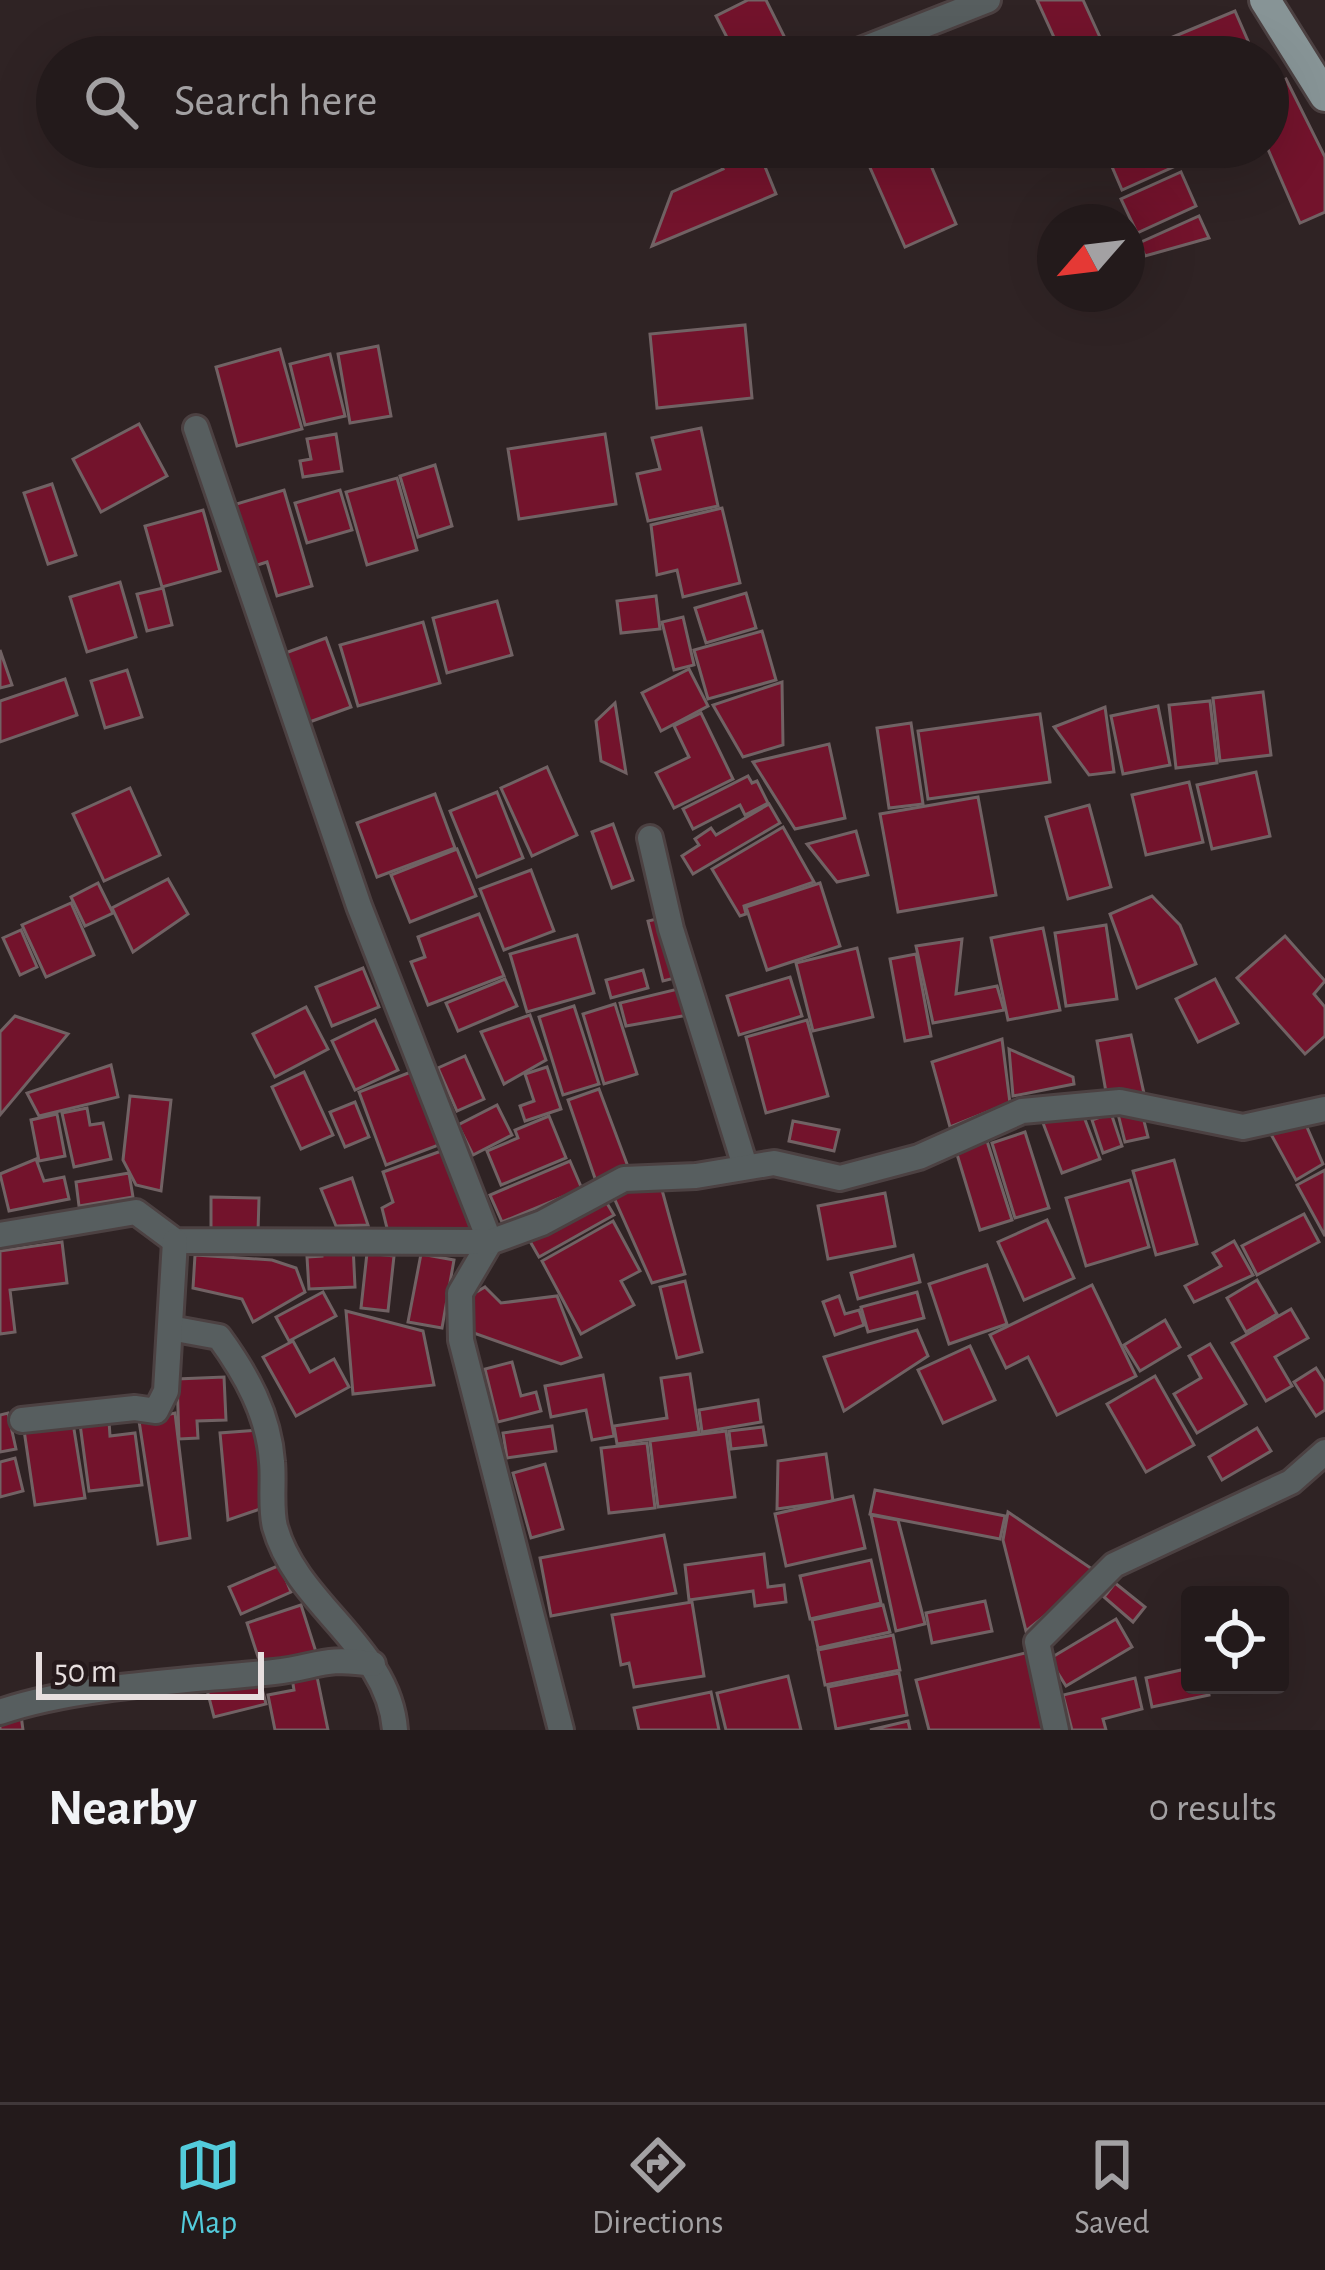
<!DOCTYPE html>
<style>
:root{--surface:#231a1b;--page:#2b2324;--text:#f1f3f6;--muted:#a3a1a3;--line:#40383a;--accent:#53cbdb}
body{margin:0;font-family:"Alegreya Sans",sans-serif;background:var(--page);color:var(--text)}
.controls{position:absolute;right:36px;bottom:36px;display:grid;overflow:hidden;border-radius:12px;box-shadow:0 12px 48px #0002}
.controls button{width:108px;height:108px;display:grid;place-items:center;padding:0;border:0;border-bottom:3px solid var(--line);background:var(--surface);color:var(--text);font:60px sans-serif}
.compass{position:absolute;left:1037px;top:204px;width:108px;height:108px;border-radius:50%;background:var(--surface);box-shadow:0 12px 48px #0002;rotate:242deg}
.scale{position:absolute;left:36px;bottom:30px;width:228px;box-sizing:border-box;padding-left:12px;border:6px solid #e7dfdf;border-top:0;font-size:33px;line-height:42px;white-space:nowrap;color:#e7dfdf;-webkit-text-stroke:9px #25191b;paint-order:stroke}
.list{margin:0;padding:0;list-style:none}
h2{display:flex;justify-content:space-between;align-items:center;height:156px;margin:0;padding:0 48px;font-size:51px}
h2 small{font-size:39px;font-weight:400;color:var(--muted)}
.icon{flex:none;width:66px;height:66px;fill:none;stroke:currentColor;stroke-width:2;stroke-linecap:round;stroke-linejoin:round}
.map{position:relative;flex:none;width:1325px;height:1730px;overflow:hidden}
.search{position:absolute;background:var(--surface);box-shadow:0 12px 48px #0002;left:36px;right:36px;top:36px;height:132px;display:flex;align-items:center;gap:30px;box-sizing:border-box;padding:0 42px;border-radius:66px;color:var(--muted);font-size:45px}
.sheet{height:372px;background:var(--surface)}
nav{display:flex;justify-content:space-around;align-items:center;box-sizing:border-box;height:168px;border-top:3px solid var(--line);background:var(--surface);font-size:33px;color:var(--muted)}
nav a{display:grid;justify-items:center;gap:6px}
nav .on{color:var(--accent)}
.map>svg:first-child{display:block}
.building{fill:#73132c;stroke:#716264;stroke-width:3}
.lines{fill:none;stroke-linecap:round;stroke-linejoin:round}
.minor-casing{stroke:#4c4142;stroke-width:30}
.primary-casing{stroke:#4c4142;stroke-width:36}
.minor{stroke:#575e5f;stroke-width:24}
.primary{stroke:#879496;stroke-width:30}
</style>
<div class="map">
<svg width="1325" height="1730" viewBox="0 0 1325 1730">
<rect width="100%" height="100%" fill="#2f2324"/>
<!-- building -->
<g class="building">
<path d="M 748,0 L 766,0 L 786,40 L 752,57 L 737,57 L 716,16 Z"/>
<path d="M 1037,0 L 1083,0 L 1109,57 L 1063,57 Z"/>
<path d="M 1235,11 L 1255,57 L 1125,57 Z"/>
<path d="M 918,35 L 928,57 L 866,57 Z"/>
<path d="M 1286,79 L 1325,157 L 1325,212 L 1300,223 L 1267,147 L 1268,87 Z"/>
<path d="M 710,147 L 757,147 L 776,194 L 652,246 L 672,192 L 723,169 Z"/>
<path d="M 905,147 L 923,147 L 956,224 L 905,247 L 868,163 Z"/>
<path d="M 1126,147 L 1173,147 L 1180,164 L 1122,190 L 1107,155 Z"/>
<path d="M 1181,172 L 1196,206 L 1137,233 L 1121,199 Z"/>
<path d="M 1199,216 L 1209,238 L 1145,256 L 1139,243 Z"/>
<path d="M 745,325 L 752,398 L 657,408 L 650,334 Z"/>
<path d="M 378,346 L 391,416 L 350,423 L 338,354 Z"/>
<path d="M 280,349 L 302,429 L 237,446 L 216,367 Z"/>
<path d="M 330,354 L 345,416 L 305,425 L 290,364 Z"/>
<path d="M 139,424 L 167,476 L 101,512 L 73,459 Z"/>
<path d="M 701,428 L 718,506 L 648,521 L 637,474 L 660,469 L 652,438 Z"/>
<path d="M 336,434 L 342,471 L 303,477 L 300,461 L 311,459 L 307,439 Z"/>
<path d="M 605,434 L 616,504 L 519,519 L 508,449 Z"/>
<path d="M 435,465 L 452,526 L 418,537 L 400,476 Z"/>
<path d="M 397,478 L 417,550 L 367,565 L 346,492 Z"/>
<path d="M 52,484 L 76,555 L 48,564 L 24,493 Z"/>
<path d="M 284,490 L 312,586 L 277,596 L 267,562 L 251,567 L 233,505 Z"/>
<path d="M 340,490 L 352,530 L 307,543 L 295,503 Z"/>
<path d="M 722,508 L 740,583 L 683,597 L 677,570 L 657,575 L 651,525 Z"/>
<path d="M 203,510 L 220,571 L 162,587 L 145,526 Z"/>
<path d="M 120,582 L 136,637 L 87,652 L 70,597 Z"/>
<path d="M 163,588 L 172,625 L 147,631 L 137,594 Z"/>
<path d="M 746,593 L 756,628 L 706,643 L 695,608 Z"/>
<path d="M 656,596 L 660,629 L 621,633 L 617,601 Z"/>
<path d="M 497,601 L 512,655 L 447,673 L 433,618 Z"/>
<path d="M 683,617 L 694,665 L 674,670 L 662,622 Z"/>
<path d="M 423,622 L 440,683 L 358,706 L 340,645 Z"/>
<path d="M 762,631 L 776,680 L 708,699 L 694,650 Z"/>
<path d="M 326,638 L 351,707 L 304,724 L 280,655 Z"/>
<path d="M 0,650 L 12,685 L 0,688 Z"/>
<path d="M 689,669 L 708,706 L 661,731 L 642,693 Z"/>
<path d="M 127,670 L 142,717 L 105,728 L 91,681 Z"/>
<path d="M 65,679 L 77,715 L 0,742 L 0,701 Z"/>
<path d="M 782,682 L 783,745 L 743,757 L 713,705 Z"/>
<path d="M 1263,692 L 1271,755 L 1220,761 L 1213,698 Z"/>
<path d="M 1210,701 L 1217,763 L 1176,768 L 1169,705 Z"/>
<path d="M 615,703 L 626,773 L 601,761 L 596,721 Z"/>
<path d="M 1158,706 L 1170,765 L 1123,774 L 1111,716 Z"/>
<path d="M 1105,707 L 1114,772 L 1089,775 L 1054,727 Z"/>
<path d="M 701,713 L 733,779 L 674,808 L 656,773 L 689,757 L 674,726 Z"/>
<path d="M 1040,714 L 1050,782 L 928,799 L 918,731 Z"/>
<path d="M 911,723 L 923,804 L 889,808 L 877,728 Z"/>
<path d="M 829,744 L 845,818 L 795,829 L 753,762 Z"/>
<path d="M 547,767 L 577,835 L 532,856 L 501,788 Z"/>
<path d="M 1256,772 L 1270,836 L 1212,849 L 1197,785 Z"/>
<path d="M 748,776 L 752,783 L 757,781 L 768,803 L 745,815 L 740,805 L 693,829 L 683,809 Z"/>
<path d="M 1189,782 L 1203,842 L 1146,855 L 1132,795 Z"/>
<path d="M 130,788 L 160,855 L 104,881 L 73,814 Z"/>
<path d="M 497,792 L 523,858 L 477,877 L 450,811 Z"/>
<path d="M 435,794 L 455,848 L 377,877 L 357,823 Z"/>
<path d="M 978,797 L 996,895 L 898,912 L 880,814 Z"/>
<path d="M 769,804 L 780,823 L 693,874 L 682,856 L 699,845 L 695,839 L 711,828 L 716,835 Z"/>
<path d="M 1089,805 L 1111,887 L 1068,899 L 1046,817 Z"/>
<path d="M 613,824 L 633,880 L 612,888 L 592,832 Z"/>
<path d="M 783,827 L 814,882 L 744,906 L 746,914 L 740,916 L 712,869 Z"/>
<path d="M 856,831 L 868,875 L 837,882 L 807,844 Z"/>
<path d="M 457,849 L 476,896 L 410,922 L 391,875 Z"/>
<path d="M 531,870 L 554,931 L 504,950 L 480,889 Z"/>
<path d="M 168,879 L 188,914 L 133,952 L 112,908 Z"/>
<path d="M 98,883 L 113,913 L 85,926 L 71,897 Z"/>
<path d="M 820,883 L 840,946 L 767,970 L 746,907 Z"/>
<path d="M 1152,896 L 1180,925 L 1196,964 L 1137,988 L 1110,914 Z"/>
<path d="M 71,903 L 94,955 L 46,977 L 22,925 Z"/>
<path d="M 479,914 L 504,976 L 428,1005 L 411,962 L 425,957 L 418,937 Z"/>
<path d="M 665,917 L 679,977 L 663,981 L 648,921 Z"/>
<path d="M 1106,925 L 1117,999 L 1066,1006 L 1055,933 Z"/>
<path d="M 1043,928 L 1060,1010 L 1008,1020 L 991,938 Z"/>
<path d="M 21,930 L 37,967 L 20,975 L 3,938 Z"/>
<path d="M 577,935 L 594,993 L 527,1012 L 510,954 Z"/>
<path d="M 1285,936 L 1325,981 L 1314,994 L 1325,1007 L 1325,1036 L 1305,1054 L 1237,978 Z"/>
<path d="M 962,939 L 956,994 L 997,986 L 1004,1010 L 933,1023 L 916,946 Z"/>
<path d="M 857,948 L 873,1017 L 813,1031 L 796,963 Z"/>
<path d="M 916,954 L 931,1036 L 905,1041 L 890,959 Z"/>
<path d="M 363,968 L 379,1007 L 332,1026 L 316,987 Z"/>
<path d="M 643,970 L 648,988 L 611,998 L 606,980 Z"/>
<path d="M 790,977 L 802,1016 L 739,1035 L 727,996 Z"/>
<path d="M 505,979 L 517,1006 L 458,1031 L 446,1003 Z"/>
<path d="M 1215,979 L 1238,1023 L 1198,1042 L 1176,999 Z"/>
<path d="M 682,988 L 688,1015 L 626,1026 L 620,1003 Z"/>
<path d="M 615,1004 L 637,1074 L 604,1084 L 583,1014 Z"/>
<path d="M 574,1006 L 599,1084 L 563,1095 L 539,1017 Z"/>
<path d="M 306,1007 L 328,1049 L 275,1077 L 253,1034 Z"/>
<path d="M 530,1015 L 546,1060 L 504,1084 L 481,1032 Z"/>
<path d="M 15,1016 L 68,1034 L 0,1115 L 0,1032 Z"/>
<path d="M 375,1020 L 398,1070 L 355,1090 L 332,1041 Z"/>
<path d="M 807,1020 L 828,1096 L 766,1113 L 746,1037 Z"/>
<path d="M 1131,1035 L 1145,1098 L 1106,1092 L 1097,1041 Z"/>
<path d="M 1002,1039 L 1010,1103 L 950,1127 L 932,1062 Z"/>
<path d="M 1009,1049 L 1073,1077 L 1074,1084 L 1013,1096 Z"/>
<path d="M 465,1056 L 484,1099 L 457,1111 L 438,1068 Z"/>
<path d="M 111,1065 L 118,1097 L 39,1116 L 27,1093 Z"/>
<path d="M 547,1067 L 561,1109 L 525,1121 L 520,1106 L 534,1101 L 525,1074 Z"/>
<path d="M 416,1070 L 444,1143 L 386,1165 L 359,1092 Z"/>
<path d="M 304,1072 L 333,1135 L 301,1149 L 272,1087 Z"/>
<path d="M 599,1089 L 630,1172 L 597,1184 L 568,1100 Z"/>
<path d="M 130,1096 L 171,1100 L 161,1191 L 136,1185 L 123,1160 Z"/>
<path d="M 355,1102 L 369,1137 L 345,1147 L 330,1112 Z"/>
<path d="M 497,1105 L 512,1135 L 473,1155 L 458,1125 Z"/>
<path d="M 87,1108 L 90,1125 L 103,1123 L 111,1159 L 74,1167 L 62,1113 Z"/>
<path d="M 1081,1109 L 1100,1159 L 1062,1173 L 1043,1123 Z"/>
<path d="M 1141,1109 L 1148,1137 L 1125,1142 L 1118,1114 Z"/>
<path d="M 1111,1113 L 1122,1146 L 1103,1153 L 1092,1120 Z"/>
<path d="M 57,1114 L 65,1156 L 39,1161 L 31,1120 Z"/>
<path d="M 549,1116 L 566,1158 L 501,1185 L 487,1151 L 518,1138 L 515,1130 Z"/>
<path d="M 1303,1118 L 1323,1164 L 1296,1180 L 1266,1125 Z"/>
<path d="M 793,1121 L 839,1130 L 834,1151 L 789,1141 Z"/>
<path d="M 1025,1132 L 1049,1208 L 1015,1218 L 992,1143 Z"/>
<path d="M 987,1141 L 1012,1220 L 980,1230 L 956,1151 Z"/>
<path d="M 444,1150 L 475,1237 L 388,1232 L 382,1208 L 393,1202 L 383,1172 Z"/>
<path d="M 36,1159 L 44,1181 L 64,1177 L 69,1199 L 9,1211 L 0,1174 Z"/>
<path d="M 1174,1160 L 1197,1244 L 1156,1255 L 1133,1171 Z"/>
<path d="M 570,1161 L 582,1189 L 502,1222 L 490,1195 Z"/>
<path d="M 1325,1170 L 1325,1236 L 1297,1185 Z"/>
<path d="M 129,1173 L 133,1197 L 79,1206 L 76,1182 Z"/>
<path d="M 352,1178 L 368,1225 L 336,1226 L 321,1189 Z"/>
<path d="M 659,1179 L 685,1274 L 652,1283 L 611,1191 Z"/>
<path d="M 1130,1180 L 1149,1247 L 1086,1266 L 1066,1198 Z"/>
<path d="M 885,1193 L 895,1246 L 828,1259 L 818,1206 Z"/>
<path d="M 602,1195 L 614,1215 L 539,1257 L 527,1236 Z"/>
<path d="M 211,1197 L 259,1198 L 258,1232 L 211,1231 Z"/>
<path d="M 1304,1214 L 1319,1242 L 1257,1275 L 1242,1246 Z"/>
<path d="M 1047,1220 L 1074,1278 L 1024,1300 L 998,1242 Z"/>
<path d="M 613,1221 L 640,1271 L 621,1281 L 634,1305 L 581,1334 L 542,1261 Z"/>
<path d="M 1234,1241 L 1253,1275 L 1194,1302 L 1185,1286 L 1221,1266 L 1213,1253 Z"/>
<path d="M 62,1242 L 67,1283 L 10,1290 L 15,1332 L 0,1334 L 0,1251 Z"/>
<path d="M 353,1245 L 355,1287 L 309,1289 L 307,1257 L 322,1256 L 322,1246 Z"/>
<path d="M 367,1253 L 394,1256 L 388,1311 L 361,1308 Z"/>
<path d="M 421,1254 L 454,1260 L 442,1328 L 408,1322 Z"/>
<path d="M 195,1255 L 272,1260 L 296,1268 L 305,1292 L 253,1322 L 242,1299 L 193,1288 Z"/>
<path d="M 913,1255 L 920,1282 L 858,1299 L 851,1273 Z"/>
<path d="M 987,1265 L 1007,1324 L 949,1344 L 929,1284 Z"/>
<path d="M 1257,1280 L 1277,1314 L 1246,1332 L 1227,1298 Z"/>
<path d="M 685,1281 L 702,1352 L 677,1358 L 660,1287 Z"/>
<path d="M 1092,1285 L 1136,1376 L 1057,1415 L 1028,1357 L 1006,1368 L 990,1335 Z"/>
<path d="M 485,1287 L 501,1303 L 557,1296 L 581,1357 L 561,1364 L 468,1331 L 468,1297 Z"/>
<path d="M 323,1292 L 336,1316 L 289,1341 L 276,1317 Z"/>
<path d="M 917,1292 L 924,1318 L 868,1332 L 861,1307 Z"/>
<path d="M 839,1296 L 845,1314 L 859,1310 L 864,1325 L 835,1335 L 823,1302 Z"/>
<path d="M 1291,1309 L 1308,1338 L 1275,1357 L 1292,1386 L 1266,1401 L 1232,1343 Z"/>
<path d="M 346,1311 L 423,1331 L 434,1385 L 353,1394 Z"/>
<path d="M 1165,1320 L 1180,1347 L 1140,1371 L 1124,1345 Z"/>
<path d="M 917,1330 L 928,1356 L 844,1411 L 824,1357 Z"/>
<path d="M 293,1341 L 310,1372 L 334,1359 L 349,1387 L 296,1416 L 263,1357 Z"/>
<path d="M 1210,1344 L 1246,1404 L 1197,1433 L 1174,1394 L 1201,1378 L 1189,1356 Z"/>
<path d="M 970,1346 L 995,1400 L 943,1423 L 918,1370 Z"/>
<path d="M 512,1362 L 521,1396 L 536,1392 L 541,1411 L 498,1422 L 485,1369 Z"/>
<path d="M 1316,1368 L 1325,1382 L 1325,1410 L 1316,1416 L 1294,1382 Z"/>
<path d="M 690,1374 L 699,1432 L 617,1444 L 614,1426 L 667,1418 L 661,1378 Z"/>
<path d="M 603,1375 L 614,1436 L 592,1440 L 586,1410 L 551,1417 L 545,1386 Z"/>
<path d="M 1155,1376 L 1194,1445 L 1146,1472 L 1107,1404 Z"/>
<path d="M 224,1377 L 226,1420 L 197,1421 L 198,1438 L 179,1439 L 177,1379 Z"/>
<path d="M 758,1400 L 761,1422 L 702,1432 L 699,1410 Z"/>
<path d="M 8,1413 L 16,1449 L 0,1452 L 0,1415 Z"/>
<path d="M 175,1413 L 190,1538 L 158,1544 L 139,1421 Z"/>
<path d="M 109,1421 L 110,1436 L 135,1433 L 142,1485 L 89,1491 L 80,1424 Z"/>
<path d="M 73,1423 L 85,1498 L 35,1505 L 24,1430 Z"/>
<path d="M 552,1426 L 556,1451 L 507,1458 L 503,1433 Z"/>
<path d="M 763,1427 L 766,1445 L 731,1449 L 729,1431 Z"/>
<path d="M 1257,1428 L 1271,1451 L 1222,1480 L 1209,1457 Z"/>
<path d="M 259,1430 L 260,1509 L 228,1520 L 220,1433 Z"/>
<path d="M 726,1431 L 735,1497 L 658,1507 L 650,1441 Z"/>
<path d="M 647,1443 L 655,1508 L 609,1513 L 601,1448 Z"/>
<path d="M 826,1454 L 833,1501 L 777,1509 L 778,1461 Z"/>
<path d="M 15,1458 L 23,1491 L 0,1497 L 0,1462 Z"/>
<path d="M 545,1464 L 563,1529 L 531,1538 L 513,1473 Z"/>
<path d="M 875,1490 L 1005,1516 L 1000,1539 L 870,1514 Z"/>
<path d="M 853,1496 L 865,1548 L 786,1566 L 775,1514 Z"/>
<path d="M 1008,1512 L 1098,1573 L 1026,1631 L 1003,1540 Z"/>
<path d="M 871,1515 L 898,1520 L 925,1624 L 896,1631 Z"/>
<path d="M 664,1535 L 676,1593 L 551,1616 L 540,1558 Z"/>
<path d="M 764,1554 L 768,1587 L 784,1585 L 786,1602 L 755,1606 L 753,1591 L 689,1600 L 685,1565 Z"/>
<path d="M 871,1560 L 881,1603 L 810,1619 L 800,1576 Z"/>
<path d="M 280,1565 L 291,1592 L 241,1614 L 229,1587 Z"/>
<path d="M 1115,1583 L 1145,1607 L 1133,1622 L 1104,1597 Z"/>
<path d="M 985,1601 L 992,1631 L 932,1643 L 926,1613 Z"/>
<path d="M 692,1602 L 704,1676 L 634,1687 L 629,1663 L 621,1665 L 612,1615 Z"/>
<path d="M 301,1605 L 316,1652 L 262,1669 L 247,1623 Z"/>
<path d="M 883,1605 L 890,1632 L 818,1648 L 812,1620 Z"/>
<path d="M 1116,1619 L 1132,1647 L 1066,1686 L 1049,1659 Z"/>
<path d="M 893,1635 L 900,1670 L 825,1685 L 818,1650 Z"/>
<path d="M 1033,1651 L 1053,1730 L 929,1730 L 916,1680 Z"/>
<path d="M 315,1667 L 328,1730 L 275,1730 L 268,1695 L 294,1690 L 291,1672 Z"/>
<path d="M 1190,1668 L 1190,1685 L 1207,1685 L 1209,1695 L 1152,1707 L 1146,1678 Z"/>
<path d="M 899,1673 L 907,1715 L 836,1729 L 828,1687 Z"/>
<path d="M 788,1676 L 801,1730 L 726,1730 L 717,1693 Z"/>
<path d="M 259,1677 L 266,1704 L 214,1717 L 207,1690 Z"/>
<path d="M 1135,1678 L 1142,1709 L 1103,1719 L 1106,1730 L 1072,1730 L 1063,1695 Z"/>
<path d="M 711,1692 L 719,1730 L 639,1730 L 634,1708 Z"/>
<path d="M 21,1715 L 23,1730 L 0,1730 L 0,1718 Z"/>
<path d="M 908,1721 L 910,1730 L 870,1730 Z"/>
</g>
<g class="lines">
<!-- minor casing -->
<g class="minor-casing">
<g id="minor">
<path d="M 843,57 L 988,0"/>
<path d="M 196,428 L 359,906 L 490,1242 L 460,1293 L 461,1340 L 561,1730"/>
<path d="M 650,838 L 671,929 L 745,1166"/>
<path d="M 0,1235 L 136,1212 L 175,1241 L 490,1242 L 542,1223 L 624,1179 L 696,1176 L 774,1163 L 840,1178 L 919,1157 L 1022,1111 L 1120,1102 L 1243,1127 L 1325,1109"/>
<path d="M 170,1328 L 219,1337 C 246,1374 269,1415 272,1462 C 274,1482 270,1508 275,1527 C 297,1606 389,1646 395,1730"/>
<path d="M 22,1420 L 135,1408 L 156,1411 L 166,1391 L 175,1241"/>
<path d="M 0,1712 C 78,1685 191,1681 274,1672 C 319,1667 322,1656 373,1664"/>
<path d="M 1056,1730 L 1037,1642 L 1114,1565 L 1291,1482 L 1325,1452"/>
</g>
</g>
<!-- primary casing -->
<g class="primary-casing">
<path id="primary" d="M 1265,0 L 1325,96"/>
</g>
<!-- minor -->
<use href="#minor" class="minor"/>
<!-- primary -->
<use href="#primary" class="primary"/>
</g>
</svg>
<div class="controls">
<button><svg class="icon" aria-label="locate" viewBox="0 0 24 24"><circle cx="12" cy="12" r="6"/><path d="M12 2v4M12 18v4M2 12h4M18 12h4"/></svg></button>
</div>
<svg class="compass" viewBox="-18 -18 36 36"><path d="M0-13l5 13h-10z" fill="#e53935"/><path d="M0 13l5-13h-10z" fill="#a3a1a3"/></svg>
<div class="scale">50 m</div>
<div class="search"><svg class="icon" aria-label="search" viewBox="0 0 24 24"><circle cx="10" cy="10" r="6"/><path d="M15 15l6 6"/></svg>Search here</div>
</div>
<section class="sheet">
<h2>Nearby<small>0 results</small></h2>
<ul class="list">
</ul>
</section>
<nav>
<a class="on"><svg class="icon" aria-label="map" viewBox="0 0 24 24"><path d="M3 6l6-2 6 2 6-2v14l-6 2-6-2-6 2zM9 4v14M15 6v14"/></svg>Map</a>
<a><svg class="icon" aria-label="directions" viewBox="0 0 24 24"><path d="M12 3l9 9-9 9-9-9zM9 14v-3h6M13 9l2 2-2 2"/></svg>Directions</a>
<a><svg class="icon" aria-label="saved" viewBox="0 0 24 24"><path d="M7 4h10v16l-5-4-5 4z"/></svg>Saved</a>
</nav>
